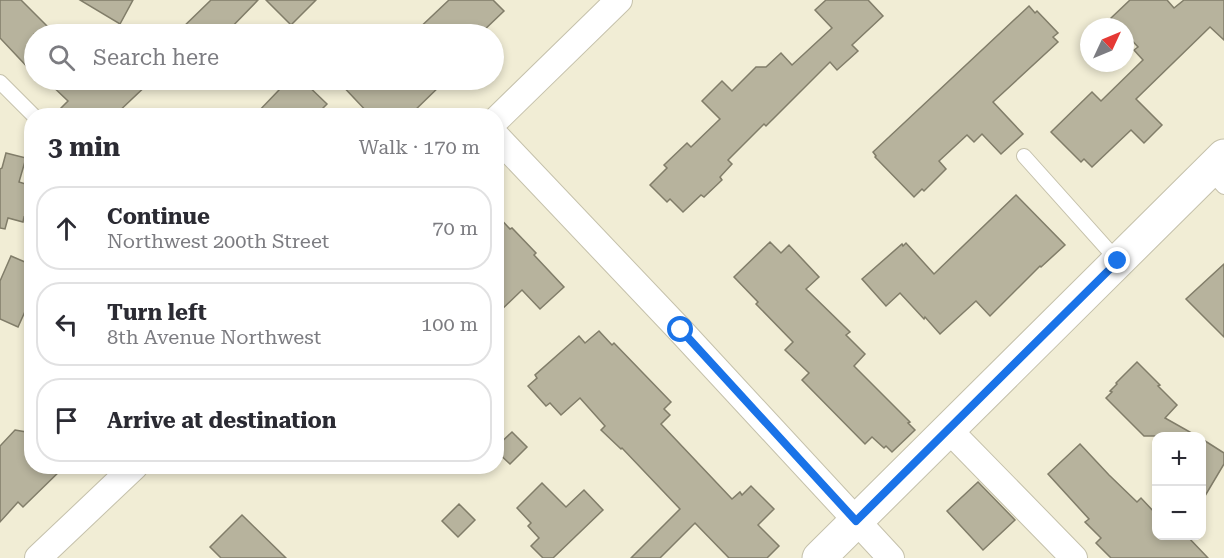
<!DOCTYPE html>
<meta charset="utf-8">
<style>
:root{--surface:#fff;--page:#f7f7f7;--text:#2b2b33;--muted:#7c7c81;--line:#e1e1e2}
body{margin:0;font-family:"Roboto Serif",serif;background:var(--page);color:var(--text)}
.controls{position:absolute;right:18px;bottom:18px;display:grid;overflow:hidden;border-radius:12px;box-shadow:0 3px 9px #0003}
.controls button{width:54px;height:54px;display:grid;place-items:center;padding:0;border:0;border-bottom:2px solid var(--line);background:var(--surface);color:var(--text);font:30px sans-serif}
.compass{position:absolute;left:1080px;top:18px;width:54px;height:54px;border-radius:50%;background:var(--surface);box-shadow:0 3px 9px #0003;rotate:46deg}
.stop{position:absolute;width:18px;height:18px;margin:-14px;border:4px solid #1a73e8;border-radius:50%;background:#fff}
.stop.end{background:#1a73e8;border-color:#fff;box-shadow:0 2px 6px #0008}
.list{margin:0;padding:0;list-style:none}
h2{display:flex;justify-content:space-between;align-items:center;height:78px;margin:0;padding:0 24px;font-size:26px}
h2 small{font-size:20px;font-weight:400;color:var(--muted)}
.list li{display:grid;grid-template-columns:39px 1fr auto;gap:18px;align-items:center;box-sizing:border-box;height:84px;margin:0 12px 12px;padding:0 12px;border:2px solid var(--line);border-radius:24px}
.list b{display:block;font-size:22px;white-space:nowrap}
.list p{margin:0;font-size:20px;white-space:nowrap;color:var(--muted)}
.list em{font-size:20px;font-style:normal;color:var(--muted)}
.icon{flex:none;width:33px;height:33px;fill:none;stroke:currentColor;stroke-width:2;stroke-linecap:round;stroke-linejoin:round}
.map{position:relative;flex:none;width:1224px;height:558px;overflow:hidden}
.search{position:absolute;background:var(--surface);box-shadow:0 3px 9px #0003;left:24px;top:24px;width:480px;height:66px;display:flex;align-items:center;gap:15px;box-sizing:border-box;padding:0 21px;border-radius:33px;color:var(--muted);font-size:22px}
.panel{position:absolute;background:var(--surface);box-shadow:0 3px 9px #0003;left:24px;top:108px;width:480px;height:366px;border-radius:24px}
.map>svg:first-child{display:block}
.building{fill:#b7b39d;stroke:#817d69;stroke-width:1.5}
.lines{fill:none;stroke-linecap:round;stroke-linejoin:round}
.lane-casing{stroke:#c5c1ab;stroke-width:16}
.street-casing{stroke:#c5c1ab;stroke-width:28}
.secondary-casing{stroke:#c5c1ab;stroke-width:35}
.lane{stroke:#fff;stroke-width:14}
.street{stroke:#fff;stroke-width:26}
.secondary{stroke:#fff;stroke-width:33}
.route{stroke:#1a73e8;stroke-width:8}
</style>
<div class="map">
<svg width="1224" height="558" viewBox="0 0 1224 558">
<rect width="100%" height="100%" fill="#f1edd5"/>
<!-- building -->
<g class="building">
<path d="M 0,0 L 21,0 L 55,34 L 34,34 L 34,74 L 0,38 Z"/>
<path d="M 80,0 L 133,0 L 120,24 Z"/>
<path d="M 211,0 L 258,0 L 225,34 L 176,34 Z"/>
<path d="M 266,0 L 316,0 L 291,25 Z"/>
<path d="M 449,0 L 493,0 L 504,11 L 480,34 L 413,34 Z"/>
<path d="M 826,0 L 868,0 L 883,16 L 852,45 L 858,51 L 837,70 L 830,62 L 766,126 L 764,124 L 728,160 L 732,164 L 720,177 L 722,180 L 704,197 L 701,195 L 683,212 L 670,199 L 667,202 L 650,185 L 667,168 L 664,165 L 687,143 L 691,147 L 720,119 L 702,101 L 722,81 L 732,91 L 756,67 L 766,67 L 781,53 L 792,65 L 832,28 L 815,10 Z"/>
<path d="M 1130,0 L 1167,0 L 1174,8 L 1184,0 L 1224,0 L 1224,40 L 1210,27 L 1136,99 L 1162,125 L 1144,143 L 1131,130 L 1092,167 L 1084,159 L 1081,162 L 1051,132 L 1092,92 L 1101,101 L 1143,60 L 1134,50 L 1138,47 L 1125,33 L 1125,27 L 1119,27 L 1111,18 Z"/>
<path d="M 1029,6 L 1035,13 L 1037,11 L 1058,33 L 1053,37 L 1058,42 L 993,102 L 1023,134 L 1001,154 L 982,134 L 974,142 L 967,135 L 939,161 L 946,169 L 924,191 L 922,189 L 914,197 L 875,157 L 876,156 L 873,152 Z"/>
<path d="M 46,80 L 152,80 L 114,116 L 53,116 L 68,101 Z"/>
<path d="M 270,80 L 302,80 L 327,104 L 315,116 L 254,116 L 279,90 Z"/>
<path d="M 337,80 L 446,80 L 409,116 L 371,116 Z"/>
<path d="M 6,153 L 26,158 L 19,182 L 32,186 L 32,219 L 24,217 L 23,222 L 8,218 L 5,229 L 0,228 L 0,169 L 2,168 Z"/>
<path d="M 1016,195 L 1065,245 L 1041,267 L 1040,266 L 990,316 L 976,301 L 940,334 L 925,317 L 924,319 L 900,293 L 886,306 L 862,279 L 902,244 L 903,246 L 906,243 L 934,274 Z"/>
<path d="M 496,214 L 510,229 L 512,228 L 536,253 L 534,255 L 564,287 L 540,309 L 522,290 L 496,315 Z"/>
<path d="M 770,242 L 781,253 L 789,245 L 819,277 L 806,289 L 850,332 L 846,335 L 865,354 L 854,366 L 910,422 L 908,423 L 915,430 L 892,452 L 886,446 L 884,448 L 872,437 L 865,444 L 802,380 L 809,373 L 785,350 L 793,342 L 756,304 L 758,302 L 734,277 Z"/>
<path d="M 11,256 L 32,265 L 32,296 L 18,327 L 0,319 L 0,281 Z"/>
<path d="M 1224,264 L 1224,337 L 1186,299 Z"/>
<path d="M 599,331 L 612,345 L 614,343 L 671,402 L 664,409 L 670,415 L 661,424 L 732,499 L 740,492 L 742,495 L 751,486 L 774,509 L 758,525 L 779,546 L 767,558 L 729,558 L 695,523 L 660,558 L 631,558 L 680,509 L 622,448 L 621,449 L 601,430 L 605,426 L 580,398 L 561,415 L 550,403 L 546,406 L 528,386 L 537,378 L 535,375 L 579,336 L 585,343 Z"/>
<path d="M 1137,362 L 1160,385 L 1158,386 L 1177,405 L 1165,418 L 1197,436 L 1144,436 L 1106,398 L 1112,392 L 1110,391 L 1117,384 L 1116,383 Z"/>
<path d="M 15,430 L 32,433 L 32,466 L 65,466 L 23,507 L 18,502 L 0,522 L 0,446 Z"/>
<path d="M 512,432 L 527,447 L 510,464 L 496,451 L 496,447 Z"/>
<path d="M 1202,439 L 1224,453 L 1224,464 L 1202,501 Z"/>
<path d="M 1080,444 L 1109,475 L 1137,502 L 1141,498 L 1156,514 L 1156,536 L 1187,536 L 1208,558 L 1111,558 L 1096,543 L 1101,538 L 1085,522 L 1089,519 L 1048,474 Z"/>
<path d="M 978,482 L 1015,520 L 983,550 L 947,511 Z"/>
<path d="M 542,483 L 566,507 L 584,490 L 603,510 L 553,558 L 543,558 L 531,546 L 539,538 L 528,526 L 531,523 L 517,508 Z"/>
<path d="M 459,504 L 475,520 L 458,537 L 442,521 Z"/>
<path d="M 242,515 L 286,558 L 221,558 L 210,547 Z"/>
</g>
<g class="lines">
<!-- lane casing -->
<g class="lane-casing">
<g id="lane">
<path d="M 0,82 L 34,116"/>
<path d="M 1024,156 L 1118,261"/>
<path d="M 1209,171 L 1224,187"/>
</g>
</g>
<!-- street casing -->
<g class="street-casing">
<g id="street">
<path d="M 496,120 L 619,0"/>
<path d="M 496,136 L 680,330 L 891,558"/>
<path d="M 948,429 L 1074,558"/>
<path d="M 38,558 L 135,466"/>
</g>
</g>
<!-- secondary casing -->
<g class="secondary-casing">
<path id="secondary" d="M 819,558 L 1224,156"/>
</g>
<!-- lane -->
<use href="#lane" class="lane"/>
<!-- street -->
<use href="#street" class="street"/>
<!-- secondary -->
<use href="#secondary" class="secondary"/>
</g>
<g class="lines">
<!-- route -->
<path class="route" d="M 681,330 L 856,521 L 1118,261"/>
</g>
</svg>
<div class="controls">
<button>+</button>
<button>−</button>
</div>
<svg class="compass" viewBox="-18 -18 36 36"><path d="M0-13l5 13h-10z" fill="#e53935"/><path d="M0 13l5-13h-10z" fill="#7c7c81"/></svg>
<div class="stop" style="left:681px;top:330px"></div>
<div class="stop end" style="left:1118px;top:261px"></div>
<div class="search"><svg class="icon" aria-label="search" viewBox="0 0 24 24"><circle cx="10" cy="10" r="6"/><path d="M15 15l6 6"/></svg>Search here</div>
<section class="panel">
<h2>3 min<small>Walk · 170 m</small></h2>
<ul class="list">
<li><svg class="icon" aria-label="ahead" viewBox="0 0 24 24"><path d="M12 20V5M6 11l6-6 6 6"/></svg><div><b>Continue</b><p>Northwest 200th Street</p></div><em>70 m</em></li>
<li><svg class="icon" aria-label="left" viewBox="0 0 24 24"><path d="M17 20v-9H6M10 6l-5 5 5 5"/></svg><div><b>Turn left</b><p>8th Avenue Northwest</p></div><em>100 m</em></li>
<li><svg class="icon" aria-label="arrive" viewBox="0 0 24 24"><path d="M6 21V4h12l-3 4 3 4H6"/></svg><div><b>Arrive at destination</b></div></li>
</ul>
</section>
</div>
